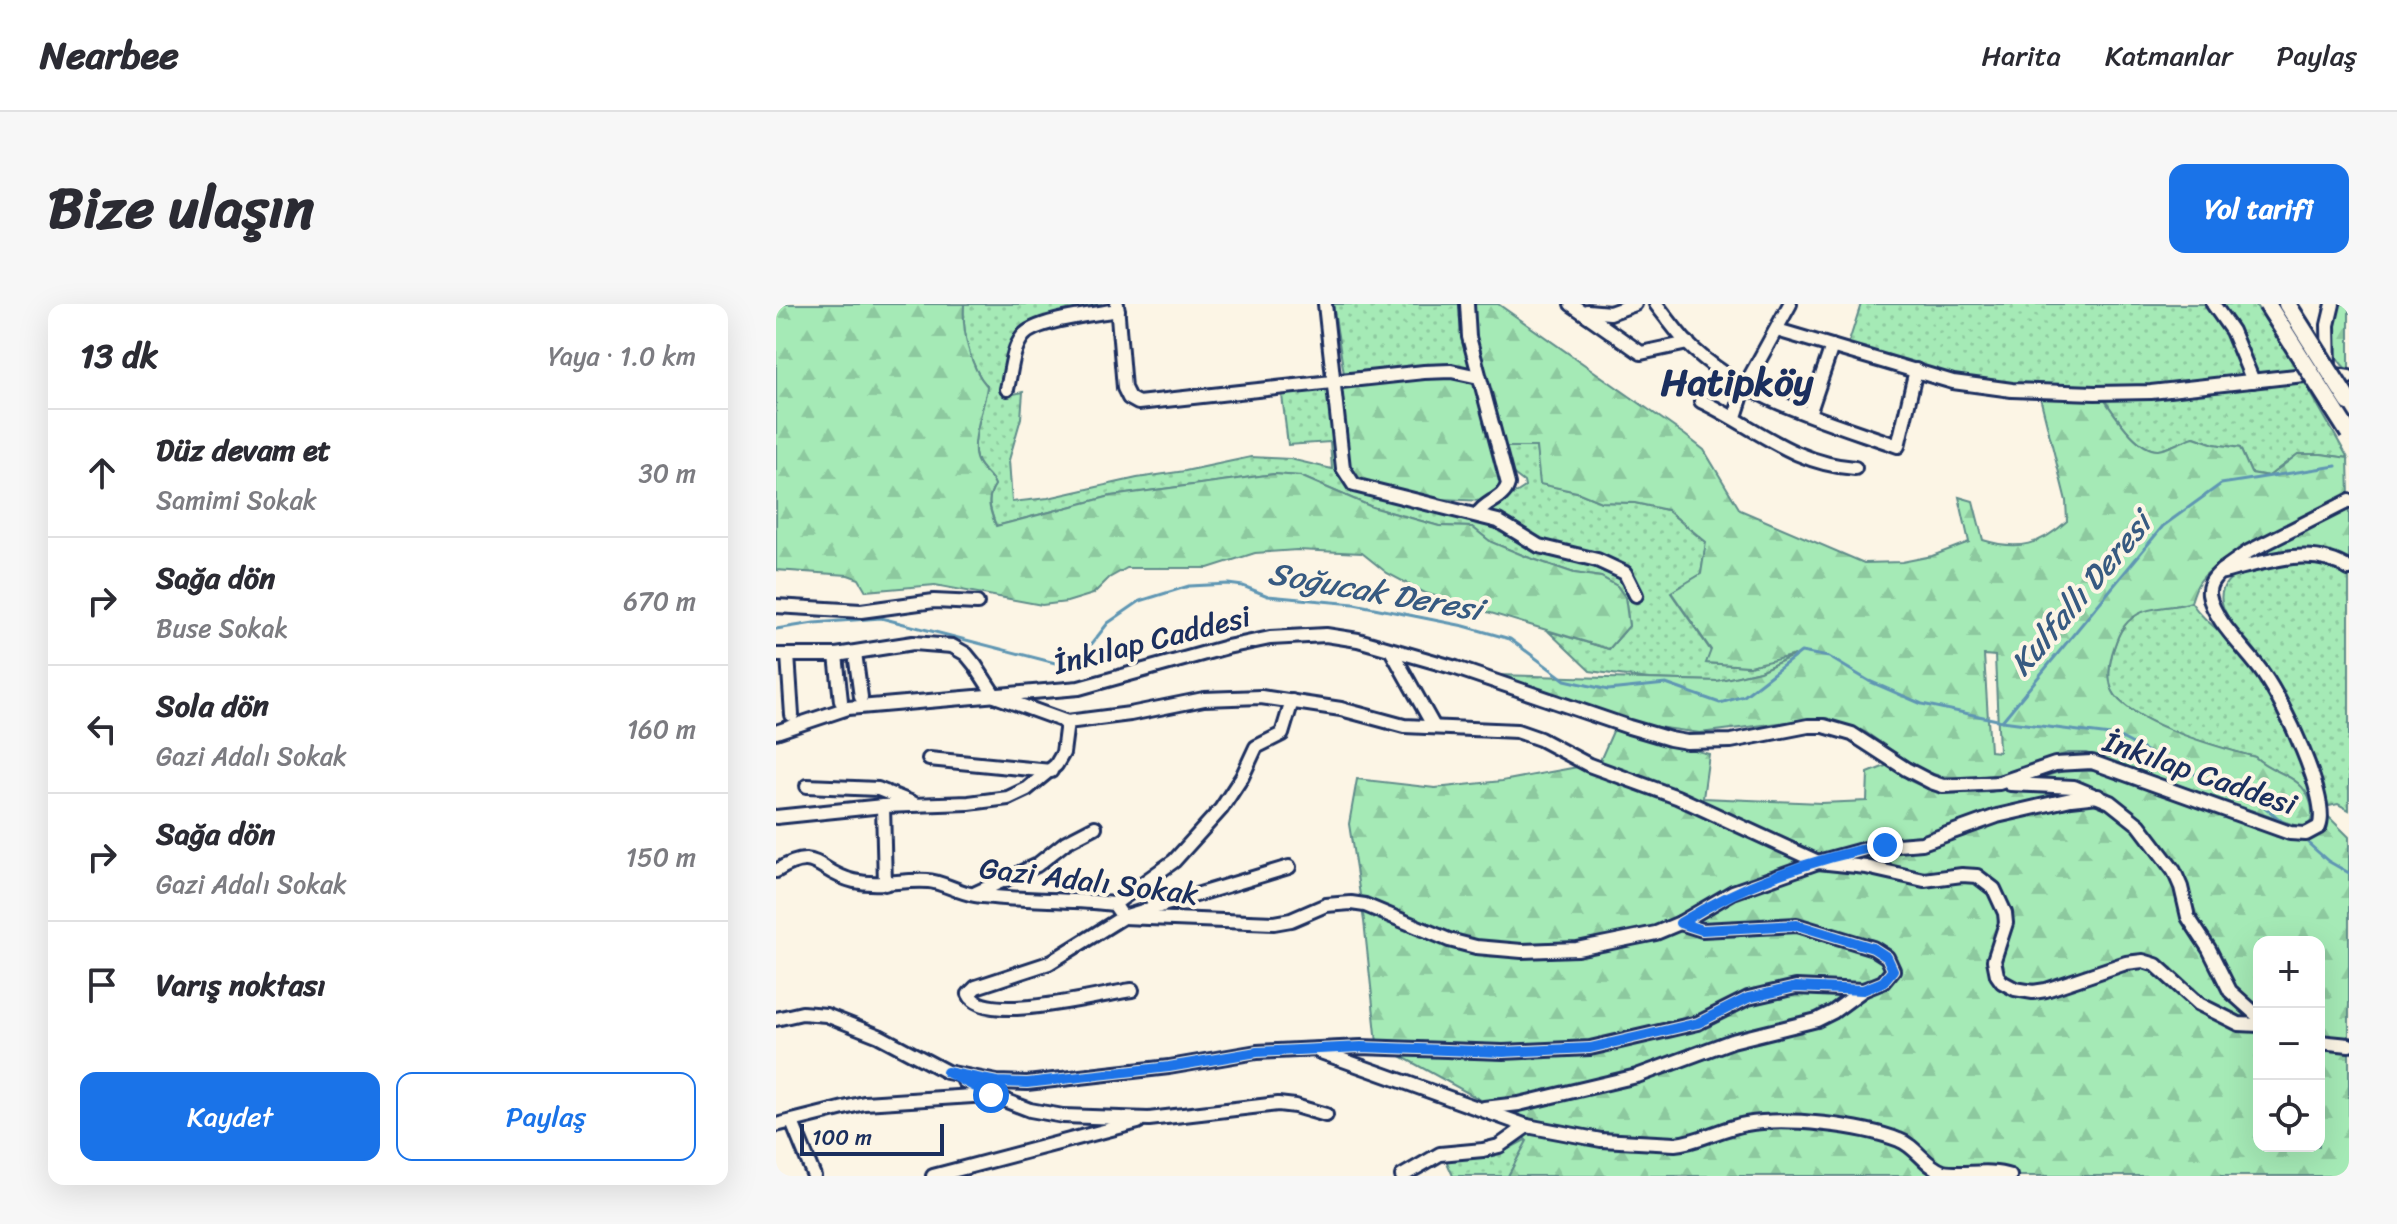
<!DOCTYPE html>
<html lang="tr">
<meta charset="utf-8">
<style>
:root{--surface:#fff;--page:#f7f7f7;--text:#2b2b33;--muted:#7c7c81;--line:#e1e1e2;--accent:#1a73e8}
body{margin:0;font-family:Sriracha,sans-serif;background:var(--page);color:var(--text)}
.controls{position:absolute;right:24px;bottom:24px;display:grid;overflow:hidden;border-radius:16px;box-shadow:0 8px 32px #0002}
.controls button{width:72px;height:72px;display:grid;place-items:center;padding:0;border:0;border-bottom:2px solid var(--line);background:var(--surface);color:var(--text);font:40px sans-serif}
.scale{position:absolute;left:24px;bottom:20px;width:144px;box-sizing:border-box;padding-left:8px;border:4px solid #1b2f5e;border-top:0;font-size:22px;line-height:28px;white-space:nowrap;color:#1b2f5e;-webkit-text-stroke:6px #fcf5e5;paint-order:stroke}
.stop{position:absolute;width:24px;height:24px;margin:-18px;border:6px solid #1a73e8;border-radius:50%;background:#fff}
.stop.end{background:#1a73e8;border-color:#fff;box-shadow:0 2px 8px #0008}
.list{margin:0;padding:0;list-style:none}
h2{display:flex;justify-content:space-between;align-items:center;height:104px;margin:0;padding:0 32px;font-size:34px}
h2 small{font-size:26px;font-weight:400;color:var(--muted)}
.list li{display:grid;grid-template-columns:52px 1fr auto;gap:24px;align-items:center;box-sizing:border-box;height:128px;padding:0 32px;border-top:2px solid var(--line)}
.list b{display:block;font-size:30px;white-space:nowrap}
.list p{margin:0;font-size:26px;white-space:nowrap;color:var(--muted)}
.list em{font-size:26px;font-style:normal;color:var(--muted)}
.actions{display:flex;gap:16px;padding:24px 32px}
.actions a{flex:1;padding:18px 0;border:2px solid var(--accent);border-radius:16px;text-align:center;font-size:28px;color:var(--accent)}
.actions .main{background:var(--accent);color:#fff}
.icon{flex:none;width:44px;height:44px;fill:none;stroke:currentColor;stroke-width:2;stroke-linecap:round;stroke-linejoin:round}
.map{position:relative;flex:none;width:1573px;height:872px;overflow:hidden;border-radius:16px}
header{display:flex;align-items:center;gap:48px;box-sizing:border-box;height:112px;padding:0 40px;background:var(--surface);border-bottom:2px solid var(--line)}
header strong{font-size:38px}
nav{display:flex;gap:44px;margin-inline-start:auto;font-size:28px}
.intro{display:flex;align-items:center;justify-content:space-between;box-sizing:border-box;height:192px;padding:0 48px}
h1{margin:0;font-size:56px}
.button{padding:20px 36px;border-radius:16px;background:var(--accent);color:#fff;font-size:28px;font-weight:700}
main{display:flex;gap:48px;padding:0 48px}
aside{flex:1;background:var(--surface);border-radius:16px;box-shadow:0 8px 32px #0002}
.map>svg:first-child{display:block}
.grass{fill:url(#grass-dots);stroke:#608c8a;stroke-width:2}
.forest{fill:url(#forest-firs);stroke:#608c8a;stroke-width:2;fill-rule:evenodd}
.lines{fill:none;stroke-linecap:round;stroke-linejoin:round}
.stream{stroke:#5f96b3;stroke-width:3}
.minor-casing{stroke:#1b2f5e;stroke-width:18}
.minor{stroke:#fcf5e5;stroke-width:12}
.highway-bridge-casing{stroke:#1b2f5e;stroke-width:22;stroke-linecap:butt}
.highway-bridge{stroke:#fcf5e5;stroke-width:16}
.route{stroke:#1a73e8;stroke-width:10}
.labels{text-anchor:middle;stroke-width:8;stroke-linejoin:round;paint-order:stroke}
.street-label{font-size:30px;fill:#1b2f5e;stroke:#fcf5e5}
.water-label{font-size:32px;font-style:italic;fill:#375a81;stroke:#fcf5e5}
.district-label{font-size:38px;font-weight:bold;fill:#1b2f5e;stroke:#fcf5e5}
</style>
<header>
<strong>Nearbee</strong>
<nav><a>Harita</a><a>Katmanlar</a><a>Paylaş</a></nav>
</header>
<div class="intro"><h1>Bize ulaşın</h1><a class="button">Yol tarifi</a></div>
<main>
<aside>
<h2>13 dk<small>Yaya · 1.0 km</small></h2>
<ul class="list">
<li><svg class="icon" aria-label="ahead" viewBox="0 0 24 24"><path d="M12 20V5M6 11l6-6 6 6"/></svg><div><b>Düz devam et</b><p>Samimi Sokak</p></div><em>30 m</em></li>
<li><svg class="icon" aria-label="right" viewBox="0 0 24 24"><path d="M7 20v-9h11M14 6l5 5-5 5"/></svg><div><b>Sağa dön</b><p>Buse Sokak</p></div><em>670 m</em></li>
<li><svg class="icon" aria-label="left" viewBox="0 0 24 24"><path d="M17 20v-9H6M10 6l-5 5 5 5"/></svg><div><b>Sola dön</b><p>Gazi Adalı Sokak</p></div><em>160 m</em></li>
<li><svg class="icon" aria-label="right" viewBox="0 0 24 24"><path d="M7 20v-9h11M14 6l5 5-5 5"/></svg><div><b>Sağa dön</b><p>Gazi Adalı Sokak</p></div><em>150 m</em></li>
<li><svg class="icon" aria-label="arrive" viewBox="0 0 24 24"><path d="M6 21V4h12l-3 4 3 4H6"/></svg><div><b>Varış noktası</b></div></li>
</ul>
<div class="actions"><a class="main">Kaydet</a><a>Paylaş</a></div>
</aside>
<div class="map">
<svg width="1573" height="872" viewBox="0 0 1573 872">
<defs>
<pattern id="grass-dots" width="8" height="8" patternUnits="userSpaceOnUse" patternTransform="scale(2)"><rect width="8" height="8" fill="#a5eab6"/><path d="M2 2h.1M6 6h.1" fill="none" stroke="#8dc99f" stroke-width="1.8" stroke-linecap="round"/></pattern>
<pattern id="forest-firs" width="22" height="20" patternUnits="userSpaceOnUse" patternTransform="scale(2)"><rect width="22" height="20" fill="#a5eab6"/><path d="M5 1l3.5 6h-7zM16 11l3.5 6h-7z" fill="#8dc99f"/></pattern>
</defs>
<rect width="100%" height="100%" fill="#fcf5e5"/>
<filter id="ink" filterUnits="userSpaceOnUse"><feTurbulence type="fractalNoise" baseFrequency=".0125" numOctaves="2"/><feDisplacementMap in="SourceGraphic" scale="16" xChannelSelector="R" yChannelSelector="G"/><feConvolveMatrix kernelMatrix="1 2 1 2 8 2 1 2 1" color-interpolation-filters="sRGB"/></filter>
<g filter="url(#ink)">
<!-- grass -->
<g class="grass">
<path d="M 188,0 L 326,0 C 315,6 302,7 290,10 C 230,23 237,32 224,87 L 228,92 L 247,88 L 245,114 L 233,156 L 236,198 L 272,194 L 361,174 L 409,167 L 475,153 L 514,155 L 556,165 L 554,138 L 512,141 L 506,91 L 556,85 L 564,165 C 568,178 575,184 588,190 L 712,219 L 734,228 L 753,243 L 836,266 L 848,273 L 856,293 L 863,291 C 852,246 798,254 764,239 C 747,232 733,218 716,211 L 715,205 L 749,183 L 748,178 L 735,168 L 728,143 L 760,143 L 765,180 L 801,188 L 825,198 L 859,199 L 891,206 L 930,239 L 925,270 L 895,289 L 935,347 L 931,359 L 973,362 L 1025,348 L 984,367 L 941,377 L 873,375 L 814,367 L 772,327 L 833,345 L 853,322 L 849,293 L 841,282 L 825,273 L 798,269 L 751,253 L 715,238 L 696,223 L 663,222 L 596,203 L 524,172 L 498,170 L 335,192 L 220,222 C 215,207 209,196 219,181 C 215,170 205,167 201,156 C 193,139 209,102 211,82 C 193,62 186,26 188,0 Z"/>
<path d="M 557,0 L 684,0 L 696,64 L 667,61 L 568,70 Z"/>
<path d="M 1085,0 L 1431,0 L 1444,17 L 1468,71 L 1350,85 L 1224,80 L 1176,73 L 1072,41 Z"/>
<path d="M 1444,0 L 1479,0 L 1524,67 L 1481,72 Z"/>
<path d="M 1528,77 L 1572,154 L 1545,150 L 1522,150 L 1493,172 L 1475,169 L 1464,144 L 1438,140 L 1419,133 C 1407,136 1393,145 1382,146 C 1361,147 1338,109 1327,94 L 1366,93 Z"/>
<path d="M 1524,259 C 1542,261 1561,261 1573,274 L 1573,506 L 1562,500 L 1553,502 C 1534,448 1515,394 1480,347 C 1469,332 1438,307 1447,285 C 1457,260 1502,262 1524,259 Z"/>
<path d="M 1415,298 C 1430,321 1455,333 1472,354 C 1500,390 1531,456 1535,501 C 1524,467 1500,473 1479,453 C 1445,444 1344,418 1334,381 C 1332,373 1334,358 1336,350 C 1341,333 1346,319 1362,310 C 1376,301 1399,304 1415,298 Z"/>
<path d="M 749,836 L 751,838 L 732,872 L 677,872 L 670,856 L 725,849 Z"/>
</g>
<!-- forest -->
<g class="forest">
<path d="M 0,0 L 188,0 C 186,26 193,62 211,82 C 209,102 193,139 201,157 C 205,167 215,170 219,181 C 209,195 214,207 220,222 L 335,192 L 498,170 L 524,172 L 596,203 L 663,222 L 696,223 L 715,238 L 751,253 L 798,269 L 825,273 L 841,282 L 849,293 L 853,322 L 833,345 L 649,289 L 611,269 L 586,249 L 521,246 L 479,249 L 432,264 L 351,264 L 333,274 L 317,290 L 291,298 L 266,301 L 159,281 L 90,287 L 83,275 L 72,271 L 0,266 Z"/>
<path d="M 697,0 L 722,0 L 909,131 L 928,146 L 964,206 L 1088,259 L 1126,258 L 1156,252 L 1193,238 L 1183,193 L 1197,197 L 1207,236 C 1242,247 1265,241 1291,217 L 1290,197 L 1264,93 L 1327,94 C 1338,109 1361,147 1382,146 C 1393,145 1407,136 1418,133 L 1438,140 L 1464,144 L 1475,169 L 1493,172 L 1522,150 L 1545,150 L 1572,154 L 1573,193 C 1540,209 1438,251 1422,280 C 1419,285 1417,292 1415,298 C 1399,304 1376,302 1362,310 C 1346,319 1341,333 1336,350 C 1332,365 1331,385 1343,396 C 1370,423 1442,443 1479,453 C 1498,471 1527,470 1535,500 C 1537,510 1537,517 1530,524 L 1521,522 L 1310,449 L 1292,449 L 1229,470 L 1189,474 L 1164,472 L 1145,466 L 1089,428 L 1044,414 L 924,429 L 867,421 L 719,371 L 941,377 L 984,367 L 1019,351 L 973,362 L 930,359 L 935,346 L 895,288 L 925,270 L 930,238 L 891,206 L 859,199 L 825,198 L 801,188 L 764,180 L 760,143 L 728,143 L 697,25 ZM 1208,351 L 1219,352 L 1223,448 L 1214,447 Z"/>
<path d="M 1562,0 L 1573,0 L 1573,67 C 1550,50 1556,24 1562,0 Z"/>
<path d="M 663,72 L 699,78 L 727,176 L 725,184 L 707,197 L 666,195 L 585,180 L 572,164 L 563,82 Z"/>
<path d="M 1573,202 L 1573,257 C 1542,236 1506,255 1472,255 L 1472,252 Z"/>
<path d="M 838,425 L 933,450 L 927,494 L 1045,499 L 1091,497 L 1092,469 L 1112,461 L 1134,477 L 1164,490 L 1215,488 L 1287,467 L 1318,467 L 1479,520 L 1520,537 L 1528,538 L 1540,533 L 1549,524 L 1553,513 L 1573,533 L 1573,872 L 732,872 L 751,837 L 714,801 L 601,739 L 588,617 L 573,520 L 581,475 L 659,484 L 726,477 L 823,459 ZM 1483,638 L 1543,638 L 1543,842 L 1483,842 Z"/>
</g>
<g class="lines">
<!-- stream -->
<g class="stream">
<path d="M 0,325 L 38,319 L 105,314 L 287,361 L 303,356 L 332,319 L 364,297 L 413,282 L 452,280 L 467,282 L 492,292 L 578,300 L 688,322 L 734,335 L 789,376 L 832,386 L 890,380 L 944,399 L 968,392 L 1025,348 L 1053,353 L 1093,377 L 1146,400 L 1226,417 L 1342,432 L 1385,455 L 1484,499 L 1509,520"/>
<path d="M 1226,417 L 1387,222 L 1445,180 L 1560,162"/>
<path d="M 1533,540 L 1552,557 L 1573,569"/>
</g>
<!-- minor casing -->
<g class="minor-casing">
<g id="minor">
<path d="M 341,0 L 348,84 L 353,94 L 362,99 L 648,68 L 675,67 L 703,73"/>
<path d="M 549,0 L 567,164 L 578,181 L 722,217 L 763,242 L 821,256 L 849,269 L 860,291"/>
<path d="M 691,0 L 693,33 L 732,180 C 728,196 709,197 701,211"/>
<path d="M 795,0 L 865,49 L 912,39"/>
<path d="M 880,0 C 890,13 900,27 911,39 C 967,95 1049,116 1122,142 L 1140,66"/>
<path d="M 1437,0 L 1456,27 L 1477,77"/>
<path d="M 811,7 L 834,9 L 859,0"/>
<path d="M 1001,26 L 1177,78 L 1236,86 L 1319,89 L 1375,88 L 1547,69 L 1573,73"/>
<path d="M 1553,64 L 1552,21 L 1557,0"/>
<path d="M 231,85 C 235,69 236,45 247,32 C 259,16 320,10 342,6"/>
<path d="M 925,97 C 978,122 1017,160 1079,164"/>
<path d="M 1033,110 L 1056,42"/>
<path d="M 959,113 L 969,82 L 1014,0"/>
<path d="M 1445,267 L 1472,248 L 1573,197"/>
<path d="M 0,302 L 85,307 L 158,297 L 201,299"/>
<path d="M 615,346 L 658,423"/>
<path d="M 79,349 L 85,393"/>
<path d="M 0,351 L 60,351 L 137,339 L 176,342 L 190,350 L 199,361 L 219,392 L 291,418 L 354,410 L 428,395 L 485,393 L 565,405 L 628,422 L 741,427 L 764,435 L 813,461 L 901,493 L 1042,558 L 1090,563 L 1148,576 L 1186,571 L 1201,572 L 1218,585 L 1229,609 L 1230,619 L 1218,656 L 1221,671 L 1226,678 L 1239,685 L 1257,688 L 1270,686 L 1350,659 L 1367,657 L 1380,661 L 1423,700 L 1463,720 L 1483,721"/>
<path d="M 12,351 L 16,411"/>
<path d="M 60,351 L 65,397"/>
<path d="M 0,428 L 72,404 L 303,384 L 451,343 L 494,334 L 550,331 L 582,336 L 680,364 L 853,423 L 894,435 L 911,438 L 955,437 L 1032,422 L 1048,422 L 1076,430 L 1130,465 L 1155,478 L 1167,482 L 1223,479 L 1279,460 L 1316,458 L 1514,529 L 1530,530 L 1543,523 C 1555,496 1506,396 1488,371 C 1473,348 1437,317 1433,290 C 1432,281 1437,275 1443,269 C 1484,260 1535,239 1573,265"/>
<path d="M 153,455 L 275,467"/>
<path d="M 1234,480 L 1298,483 L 1334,498 L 1363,521 L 1398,567 L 1405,583 L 1412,613 L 1433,645 L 1454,687 L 1483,713"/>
<path d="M 31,482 L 102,485 L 137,499"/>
<path d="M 107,502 L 109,580"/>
<path d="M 0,513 L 107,502 L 193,499 L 232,494 L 251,485 L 280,461 L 287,449 L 291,418"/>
<path d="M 0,567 C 42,541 40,568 78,577 C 103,583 127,575 152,577 C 164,577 183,589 199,591 C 241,597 285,595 328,599 L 338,600 L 347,613 L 498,619 L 515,616 L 550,601 L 575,599 L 589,601 L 673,636 L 700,643 L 746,647 L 801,645 L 880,629 L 904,619 L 957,588 L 1042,558 L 1097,543 L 1146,539 L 1221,512 L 1295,495 L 1322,492"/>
<path d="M 200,589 L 261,561 L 290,538 L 319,523"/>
<path d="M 338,600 L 398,557 L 445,505 L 466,473 L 480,443 L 506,430 L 516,397"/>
<path d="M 356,686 C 325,690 207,722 193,690 L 200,683 L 273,659 L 347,613 L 513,563"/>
<path d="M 0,715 L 26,709 L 50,711 L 103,732 L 171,768 L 221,778 L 251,779 L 393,763 L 481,748 L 585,743 L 727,748 L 814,744 L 922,719 L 972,694 L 1020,683 L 1087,686"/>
<path d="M 1543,738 L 1573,741"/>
<path d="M 542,747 L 751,822 L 825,836 L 899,840 C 924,838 945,824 970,820 C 1010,813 1085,821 1123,836 C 1140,842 1149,862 1167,868 C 1189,872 1211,864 1234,872"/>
<path d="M 188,777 L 215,791 L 254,806 L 287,812 L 373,815 L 502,800 L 519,802 L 550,811"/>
<path d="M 708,804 L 743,800 L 861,772 L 956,737 L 1041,716 L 1057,708 L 1087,686 L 1107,678 L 1117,666 L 1111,653 L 1097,644 L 1021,621 L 926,626 L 904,619"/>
<path d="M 16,818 L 38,872"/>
<path d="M 0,821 L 88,799 L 212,791"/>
<path d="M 157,872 L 362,818"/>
<path d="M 626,872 L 664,850 L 707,846 L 723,842 L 751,822"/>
</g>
</g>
<!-- minor -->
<use href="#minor" class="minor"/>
<!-- highway-bridge casing -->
<g class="highway-bridge-casing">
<g id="highway-bridge">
<path d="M 1491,0 L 1573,129"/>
<path d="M 1511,0 L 1573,98"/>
</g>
</g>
<!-- highway-bridge -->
<use href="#highway-bridge" class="highway-bridge"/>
</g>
</g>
<g class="lines" filter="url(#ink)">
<!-- route -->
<path class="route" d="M 215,791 L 171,768 L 221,778 L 251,779 L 393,763 L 481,748 L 585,743 L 727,748 L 814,744 L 922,719 L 972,694 L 1020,683 L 1087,686 L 1107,678 L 1117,666 L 1111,653 L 1097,644 L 1021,621 L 926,626 L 904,619 C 965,581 1037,554 1109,541"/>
</g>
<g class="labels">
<!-- street labels -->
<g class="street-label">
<text transform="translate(376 336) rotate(-14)" y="10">İnkılap Caddesi</text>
<text transform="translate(1424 469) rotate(19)" y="10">İnkılap Caddesi</text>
<text transform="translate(313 577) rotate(7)" y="10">Gazi Adalı Sokak</text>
</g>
<!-- water labels -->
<g class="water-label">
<text transform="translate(599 287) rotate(10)" y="11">Soğucak Deresi</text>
<text transform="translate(1304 290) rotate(-50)" y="11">Kulfallı Deresi</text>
</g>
<!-- district labels -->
<g class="district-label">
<text x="961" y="91">Hatipköy</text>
</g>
</g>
</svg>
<div class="controls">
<button>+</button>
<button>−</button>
<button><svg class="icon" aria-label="locate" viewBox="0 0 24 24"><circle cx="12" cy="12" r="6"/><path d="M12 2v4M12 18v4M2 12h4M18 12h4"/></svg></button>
</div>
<div class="scale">100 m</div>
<div class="stop" style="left:215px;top:791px"></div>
<div class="stop end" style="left:1109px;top:541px"></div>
</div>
</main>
